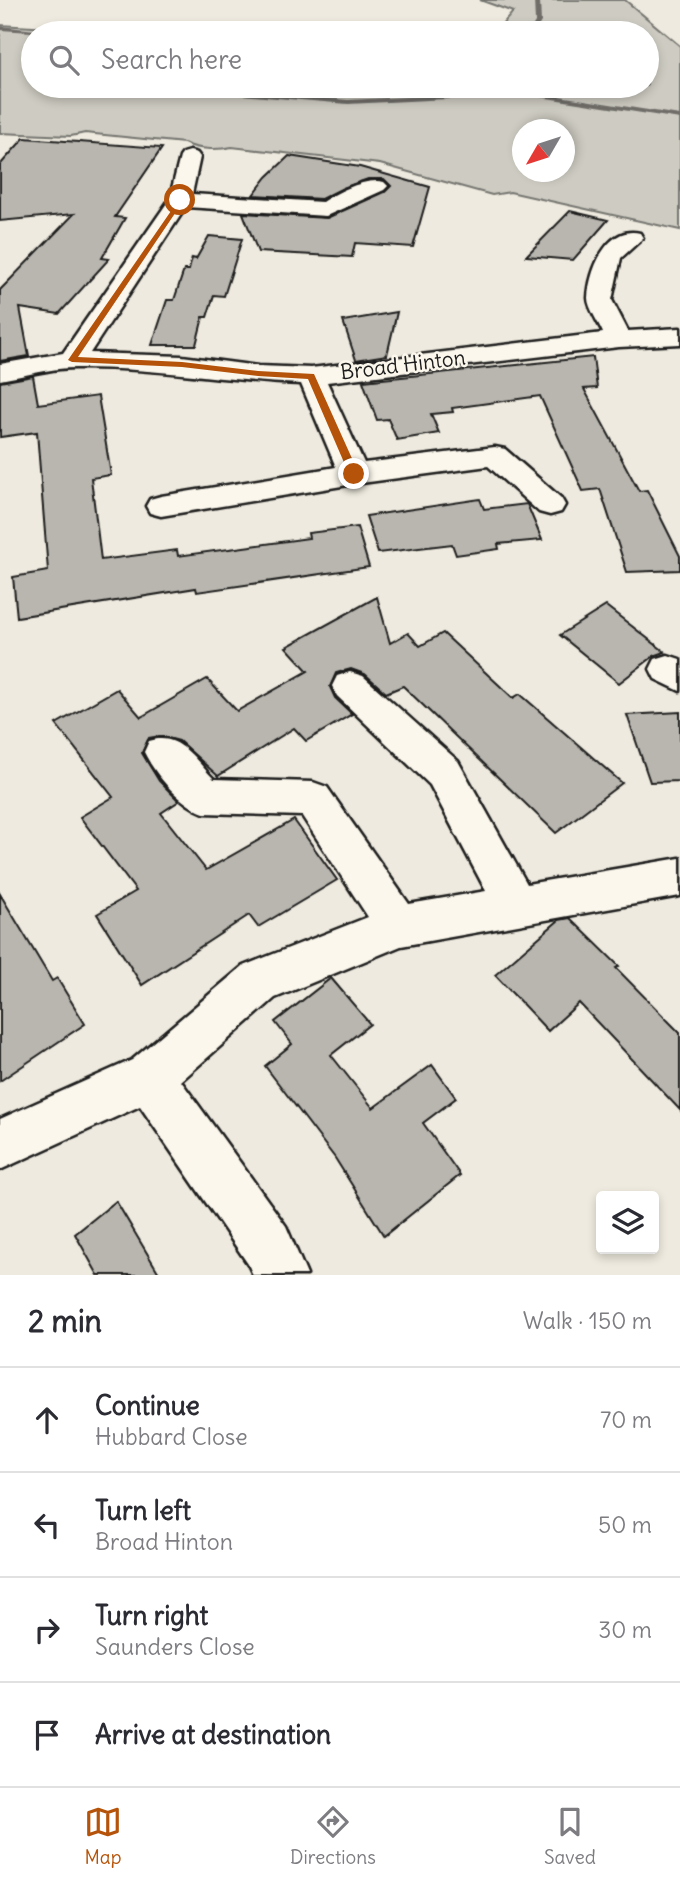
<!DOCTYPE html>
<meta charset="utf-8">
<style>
:root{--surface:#fff;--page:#f2f2f3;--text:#2b2b33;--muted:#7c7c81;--line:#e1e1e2;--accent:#b45309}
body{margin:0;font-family:Delius,sans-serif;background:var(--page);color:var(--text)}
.controls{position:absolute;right:21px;bottom:21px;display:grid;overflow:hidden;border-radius:7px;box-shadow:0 4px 10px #0003}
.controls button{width:63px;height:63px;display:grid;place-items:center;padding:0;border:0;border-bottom:2px solid var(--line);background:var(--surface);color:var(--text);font:35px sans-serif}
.compass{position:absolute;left:512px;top:119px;width:63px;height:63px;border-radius:50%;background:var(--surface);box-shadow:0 4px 10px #0003;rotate:231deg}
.stop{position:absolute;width:21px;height:21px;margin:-16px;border:5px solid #b45309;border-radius:50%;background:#fff}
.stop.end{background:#b45309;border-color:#fff;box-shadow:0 2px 7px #0008}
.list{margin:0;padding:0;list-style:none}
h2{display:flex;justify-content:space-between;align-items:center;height:91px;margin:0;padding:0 28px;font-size:30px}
h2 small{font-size:23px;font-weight:400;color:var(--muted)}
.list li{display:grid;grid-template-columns:46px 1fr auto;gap:21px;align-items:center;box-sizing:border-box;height:105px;padding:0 28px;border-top:2px solid var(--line)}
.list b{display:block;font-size:26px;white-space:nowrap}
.list p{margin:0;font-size:23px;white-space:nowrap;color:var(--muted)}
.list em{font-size:23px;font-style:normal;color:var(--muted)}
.icon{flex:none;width:38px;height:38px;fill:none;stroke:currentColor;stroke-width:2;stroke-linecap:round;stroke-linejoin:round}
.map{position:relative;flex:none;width:680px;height:1275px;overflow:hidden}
.search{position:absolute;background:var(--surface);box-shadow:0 4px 10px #0003;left:21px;right:21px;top:21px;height:77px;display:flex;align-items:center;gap:18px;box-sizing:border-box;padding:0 24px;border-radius:38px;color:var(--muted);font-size:26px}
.sheet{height:511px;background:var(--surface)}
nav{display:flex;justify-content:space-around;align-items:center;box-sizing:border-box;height:98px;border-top:2px solid var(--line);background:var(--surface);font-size:19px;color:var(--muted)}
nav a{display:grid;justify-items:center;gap:4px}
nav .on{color:var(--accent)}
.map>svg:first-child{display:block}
.green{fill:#ceccc2;stroke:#75746f;stroke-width:2;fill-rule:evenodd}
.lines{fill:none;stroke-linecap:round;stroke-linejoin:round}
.stream{fill:#6f6d69;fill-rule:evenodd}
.building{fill:#b9b6af;stroke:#1c1c1c;stroke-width:2}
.minor-casing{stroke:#1c1c1c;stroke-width:5}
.minor{fill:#fbf7ec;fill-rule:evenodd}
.route{fill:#b45309}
.labels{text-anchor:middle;stroke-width:5;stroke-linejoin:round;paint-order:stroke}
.far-street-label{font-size:21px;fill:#1c1c1c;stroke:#fbf7ec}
</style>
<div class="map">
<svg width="680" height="1275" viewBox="0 0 680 1275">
<rect width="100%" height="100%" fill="#eeeadf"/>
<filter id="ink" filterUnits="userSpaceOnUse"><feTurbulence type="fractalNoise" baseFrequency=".0143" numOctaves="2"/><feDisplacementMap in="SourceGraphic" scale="14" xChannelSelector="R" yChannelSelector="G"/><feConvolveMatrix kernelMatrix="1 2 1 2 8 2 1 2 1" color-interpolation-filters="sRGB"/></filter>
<g filter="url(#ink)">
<!-- green -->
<path class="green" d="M 480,0 L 625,0 L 680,46 L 680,230 L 510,192 L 492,195 L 380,164 L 232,147 C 218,150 197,150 184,143 L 85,133 L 71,136 L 0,133 L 0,25 L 67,29 L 86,33 L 33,33 L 33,86 L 339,86 L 446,92 L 451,86 L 647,86 L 647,33 L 495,33 L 513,12 ZM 522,130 L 564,130 L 564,172 L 522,172 Z"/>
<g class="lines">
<!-- stream -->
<g class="stream">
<path d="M 534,0 L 540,0 L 541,22 L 534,33 L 528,33 L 535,22 Z"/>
<path d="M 0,26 L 44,31 L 47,33 L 0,30 Z"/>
<path d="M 215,86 L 223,86 L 230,90 L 348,100 L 527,91 L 680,115 L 680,119 L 527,95 L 348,104 L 228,94 Z"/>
</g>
</g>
<!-- building -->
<g class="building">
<path d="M 24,138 L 162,148 L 115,217 L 125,218 L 102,258 L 109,259 L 59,314 L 20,308 L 29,356 L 0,361 L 0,290 L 74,214 L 0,221 L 0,165 Z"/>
<path d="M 289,156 L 360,167 L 430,187 L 413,247 L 355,243 L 352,257 L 258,252 L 243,213 L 327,218 L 385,192 L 391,186 L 384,179 L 368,179 L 343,188 L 321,199 L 253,195 L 267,177 Z"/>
<path d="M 570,211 L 608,220 L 573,260 L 526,256 Z"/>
<path d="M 209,236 L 242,239 L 224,296 L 214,295 L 207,317 L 203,317 L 196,345 L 152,345 L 167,300 L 174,300 L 184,270 L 189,270 L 192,258 L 196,259 Z"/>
<path d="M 397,312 L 387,355 L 356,360 L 343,321 Z"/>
<path d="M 593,357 L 597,388 L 584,389 L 639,491 L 647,490 L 680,556 L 680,570 L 627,572 L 600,489 L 583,491 L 540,396 L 452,408 L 453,412 L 431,414 L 439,433 L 397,440 L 388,419 L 377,420 L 363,381 Z"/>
<path d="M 33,376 L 38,404 L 98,396 L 111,475 L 91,478 L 101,560 L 177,550 L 178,556 L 309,538 L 308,533 L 357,527 L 369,567 L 197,592 L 196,588 L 17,617 L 13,577 L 48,571 L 37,432 L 0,437 L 0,382 Z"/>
<path d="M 480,499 L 484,509 L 527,504 L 542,540 L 498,544 L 499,549 L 456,555 L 452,544 L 378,553 L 366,516 Z"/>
<path d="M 377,597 L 390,643 L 408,633 L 420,646 L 443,633 L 513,698 L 520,694 L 622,783 L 556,833 L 403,686 L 386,693 L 365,674 L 351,669 L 336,673 L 330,687 L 335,698 L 352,714 L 306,741 L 294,728 L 218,776 L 179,741 L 160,736 L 149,738 L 142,753 L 159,781 L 179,801 L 161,813 L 206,870 L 294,820 L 337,880 L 258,927 L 249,915 L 142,985 L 97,914 L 136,891 L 80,817 L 113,797 L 56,724 L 117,689 L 141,717 L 207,679 L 237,711 L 308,671 L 286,647 Z"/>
<path d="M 606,606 L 665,652 L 654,656 L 619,683 L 560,635 Z"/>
<path d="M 680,712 L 680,781 L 650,782 L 627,715 Z"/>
<path d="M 0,894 L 52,981 L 57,978 L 85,1024 L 0,1081 Z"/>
<path d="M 570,918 L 619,966 L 616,968 L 680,1033 L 680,1110 L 579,1003 L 548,1031 L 495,975 L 559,920 Z"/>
<path d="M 331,978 L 370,1024 L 331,1055 L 373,1108 L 432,1065 L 456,1098 L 423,1123 L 460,1175 L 384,1236 L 335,1158 L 265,1066 L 292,1044 L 275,1022 Z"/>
<path d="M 116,1201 L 160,1275 L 98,1275 L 75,1234 Z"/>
</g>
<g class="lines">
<!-- minor casing -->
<g class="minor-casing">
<g id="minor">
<path d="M 190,151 L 197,153 L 200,157 L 192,194 L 322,202 C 338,192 366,177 384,182 L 388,186 L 384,190 L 326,216 L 186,207 L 90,353 L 182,356 L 258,366 L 311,368 L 603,333 C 599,323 588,308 588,298 C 589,271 607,225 640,233 L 643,238 L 621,258 L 612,300 L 628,331 L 680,328 L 680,344 L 619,347 L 327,382 L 364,463 L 495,447 L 505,449 L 561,498 L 565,505 L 561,512 L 550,515 L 539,512 L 488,466 L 354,484 L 161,516 L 150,513 L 146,506 L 150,499 L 161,496 L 336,467 L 301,384 C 225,381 151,367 75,368 C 50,368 24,376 0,380 L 0,364 L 63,353 L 169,200 L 180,157 L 183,153 Z"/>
<path d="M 668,655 L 680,659 L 680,691 L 655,679 L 650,669 L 655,659 Z"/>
<path d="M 350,672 L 363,676 L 458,761 L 527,884 L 680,858 L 680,896 L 401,946 L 275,998 L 181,1081 L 286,1226 L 307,1275 L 253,1275 L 248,1264 L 140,1106 L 0,1170 L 0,1119 L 132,1060 L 243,966 L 368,917 L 302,816 L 204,813 C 180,804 155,775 144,752 L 149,741 C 179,731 195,760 214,779 L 313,782 L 327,787 L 409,904 L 486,891 L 430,785 L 337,696 L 332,686 L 337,676 Z"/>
</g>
</g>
<!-- minor -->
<use href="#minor" class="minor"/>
</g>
</g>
<!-- route -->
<path class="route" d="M 180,198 L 184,200 L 78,357 L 182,362 L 258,371 L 314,374 L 359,474 L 357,476 L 349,474 L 308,379 L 258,376 L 182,367 L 72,362 L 68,360 Z"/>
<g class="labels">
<!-- far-street labels -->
<g class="far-street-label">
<text transform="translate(403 365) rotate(-7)" y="7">Broad Hinton</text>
</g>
</g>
</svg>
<div class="controls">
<button><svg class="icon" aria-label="layers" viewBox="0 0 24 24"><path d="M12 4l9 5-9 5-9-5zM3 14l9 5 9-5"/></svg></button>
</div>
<svg class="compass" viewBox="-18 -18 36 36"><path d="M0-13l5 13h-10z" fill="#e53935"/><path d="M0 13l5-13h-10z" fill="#7c7c81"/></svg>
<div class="stop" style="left:180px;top:200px"></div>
<div class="stop end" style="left:354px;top:474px"></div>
<div class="search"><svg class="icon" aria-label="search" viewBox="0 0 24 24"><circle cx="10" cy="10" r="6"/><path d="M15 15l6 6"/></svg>Search here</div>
</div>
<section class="sheet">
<h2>2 min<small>Walk · 150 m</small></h2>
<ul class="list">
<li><svg class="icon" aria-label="ahead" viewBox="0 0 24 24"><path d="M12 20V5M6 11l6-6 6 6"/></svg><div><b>Continue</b><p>Hubbard Close</p></div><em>70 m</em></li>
<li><svg class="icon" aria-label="left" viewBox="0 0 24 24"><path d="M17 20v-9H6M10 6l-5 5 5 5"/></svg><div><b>Turn left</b><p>Broad Hinton</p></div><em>50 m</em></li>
<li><svg class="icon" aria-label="right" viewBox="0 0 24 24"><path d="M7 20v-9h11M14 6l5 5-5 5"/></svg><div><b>Turn right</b><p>Saunders Close</p></div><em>30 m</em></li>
<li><svg class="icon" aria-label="arrive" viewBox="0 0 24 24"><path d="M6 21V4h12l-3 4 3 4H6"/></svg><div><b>Arrive at destination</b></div></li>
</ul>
</section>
<nav>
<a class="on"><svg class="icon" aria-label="map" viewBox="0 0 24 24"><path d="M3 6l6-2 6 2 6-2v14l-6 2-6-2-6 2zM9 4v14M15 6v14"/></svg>Map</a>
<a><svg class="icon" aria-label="directions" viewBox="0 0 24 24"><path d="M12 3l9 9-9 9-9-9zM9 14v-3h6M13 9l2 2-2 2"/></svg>Directions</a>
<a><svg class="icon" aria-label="saved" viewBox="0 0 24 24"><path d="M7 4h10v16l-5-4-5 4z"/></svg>Saved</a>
</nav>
